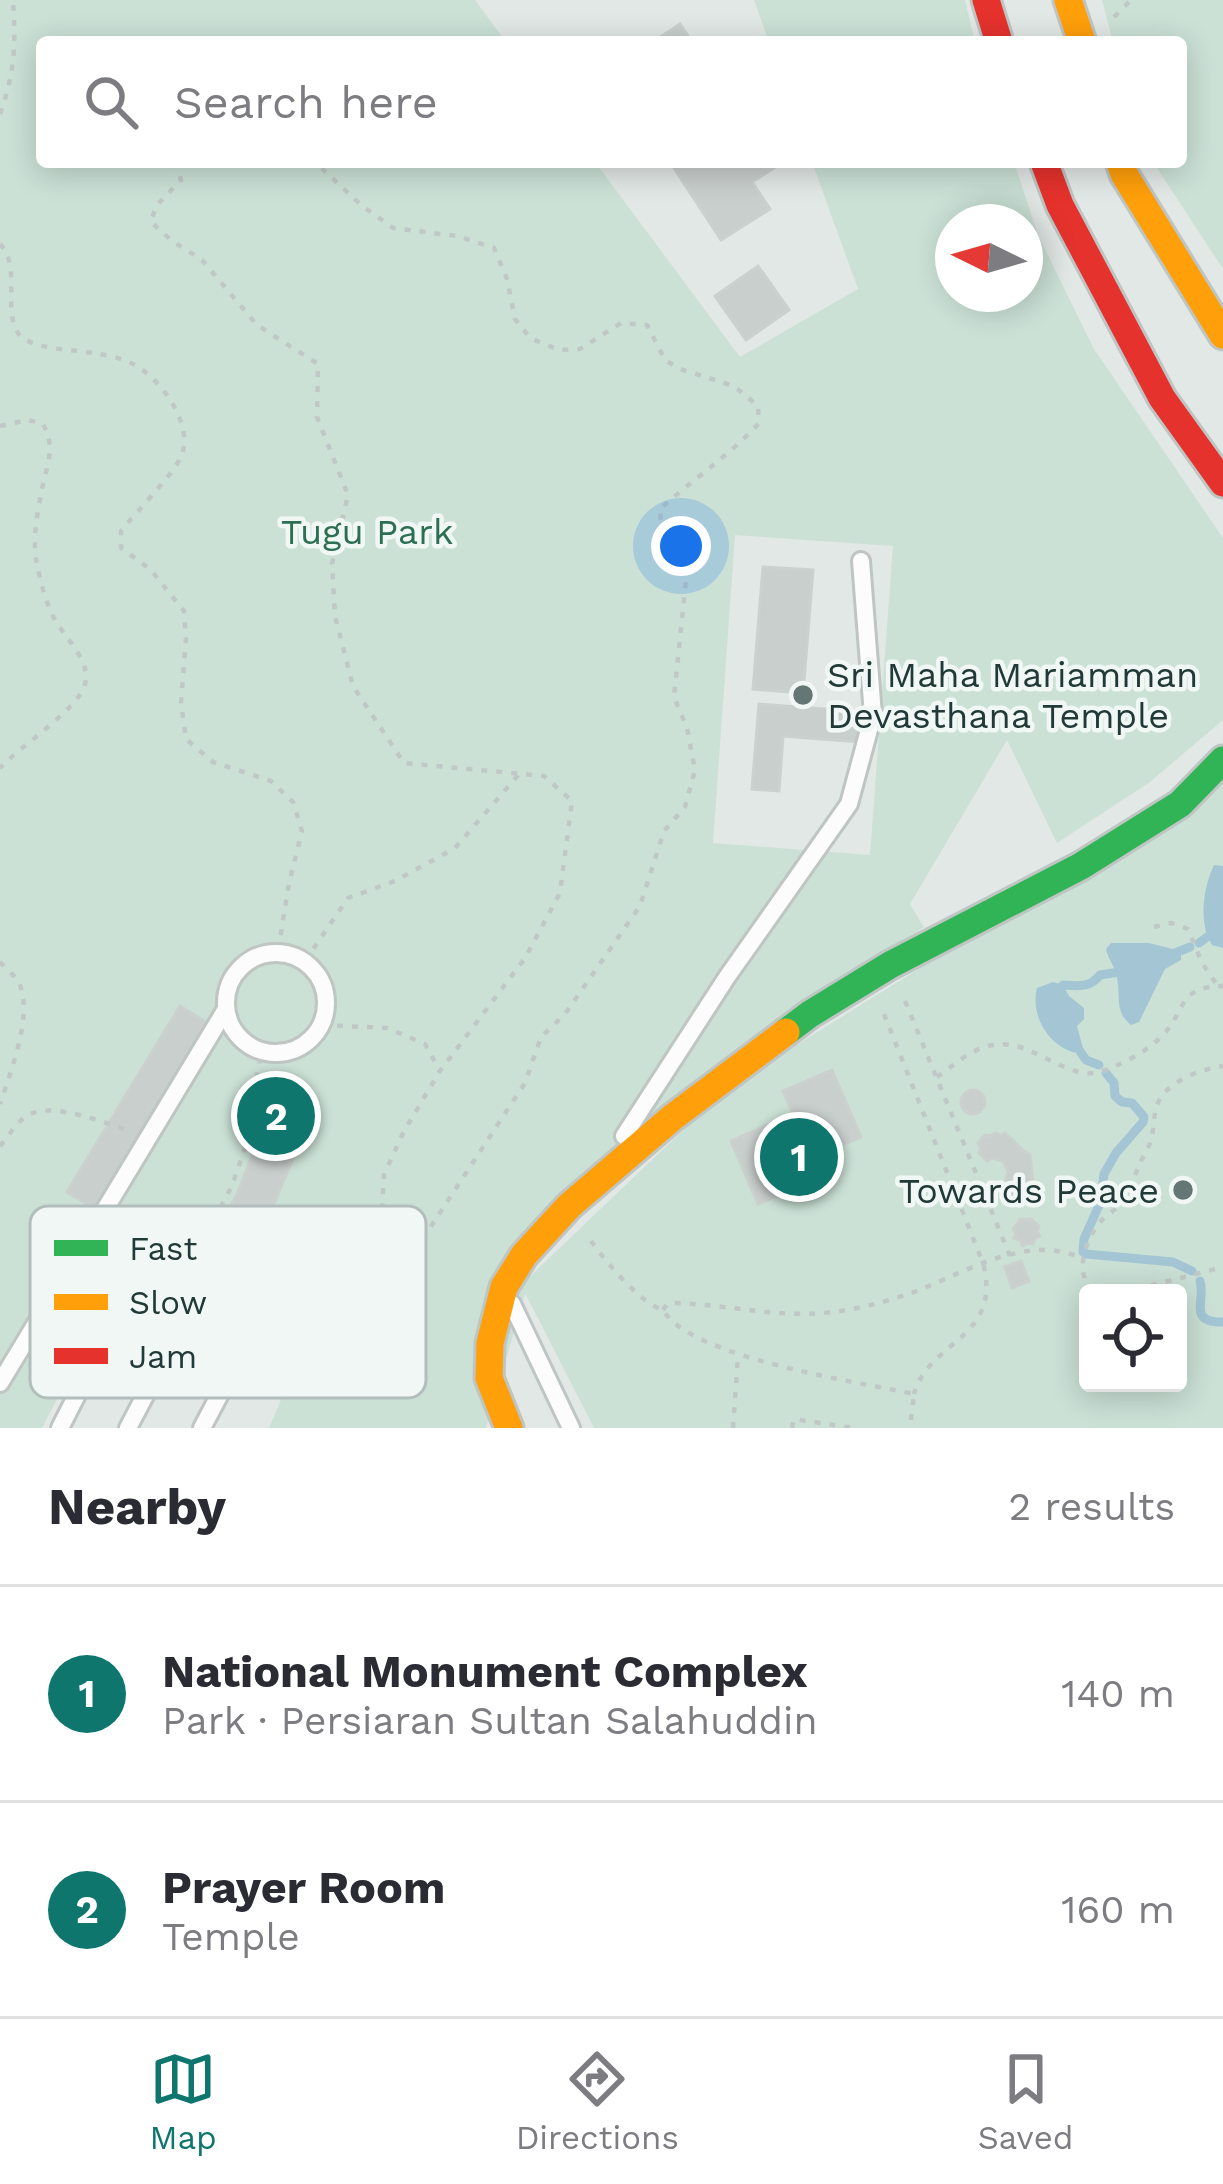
<!DOCTYPE html>
<meta charset="utf-8">
<style>
:root{--surface:#fff;--page:#f2f2f3;--text:#2b2b33;--muted:#7c7c81;--line:#e1e1e2;--accent:#0f766e}
body{margin:0;font-family:"Work Sans",sans-serif;background:var(--page);color:var(--text)}
.controls{position:absolute;right:36px;bottom:36px;display:grid;overflow:hidden;border-radius:12px;box-shadow:0 6px 30px #0003}
.controls button{width:108px;height:108px;display:grid;place-items:center;padding:0;border:0;border-bottom:3px solid var(--line);background:var(--surface);color:var(--text);font:60px sans-serif}
.compass{position:absolute;left:935px;top:204px;width:108px;height:108px;border-radius:50%;background:var(--surface);box-shadow:0 6px 30px #0003;rotate:275deg}
.you{position:absolute;left:681px;top:546px;width:42px;height:42px;margin:-30px;border:9px solid #fff;border-radius:50%;background:#1a73e8;box-shadow:0 0 0 18px #1a73e833}
.badge{display:grid;place-items:center;width:78px;height:78px;border-radius:50%;background:var(--accent);color:#fff;font-size:39px;font-weight:700}
.pin{position:absolute;translate:-50% -50%;border:6px solid #fff;box-shadow:0 3px 12px #0006}
.list{margin:0;padding:0;list-style:none}
h2{display:flex;justify-content:space-between;align-items:center;height:156px;margin:0;padding:0 48px;font-size:51px}
h2 small{font-size:39px;font-weight:400;color:var(--muted)}
.list li{display:grid;grid-template-columns:78px 1fr auto;gap:36px;align-items:center;box-sizing:border-box;height:216px;padding:0 48px;border-top:3px solid var(--line)}
.list b{display:block;font-size:45px;white-space:nowrap}
.list p{margin:0;font-size:39px;white-space:nowrap;color:var(--muted)}
.list em{font-size:39px;font-style:normal;color:var(--muted)}
.icon{flex:none;width:66px;height:66px;fill:none;stroke:currentColor;stroke-width:2;stroke-linecap:round;stroke-linejoin:round}
.map{position:relative;flex:none;width:1223px;height:1428px;overflow:hidden}
.search{position:absolute;background:var(--surface);box-shadow:0 6px 30px #0003;left:36px;right:36px;top:36px;height:132px;display:flex;align-items:center;gap:30px;box-sizing:border-box;padding:0 42px;border-radius:12px;color:var(--muted);font-size:45px}
.sheet{height:588px;background:var(--surface)}
nav{display:flex;justify-content:space-around;align-items:center;box-sizing:border-box;height:168px;border-top:3px solid var(--line);background:var(--surface);font-size:33px;color:var(--muted)}
nav a{display:grid;justify-items:center;gap:6px}
nav .on{color:var(--accent)}
.map>svg:first-child{display:block}
.green{fill:#cbe1d6;fill-rule:evenodd}
.water{fill:#a4c6d4}
.lines{fill:none;stroke-linecap:round;stroke-linejoin:round}
.stream{stroke:#a4c6d4;stroke-width:9}
.building{fill:#c9cfcd;stroke:#cbd1cf;stroke-width:3}
.lane-casing{stroke:#bfc5c3;stroke-width:22}
.fast-casing{stroke:#bec5c3;stroke-width:33}
.slow-casing{stroke:#bec5c3;stroke-width:33}
.jam-casing{stroke:#bec5c3;stroke-width:33}
.path{stroke:#c0c8c7;stroke-width:4.5;stroke-dasharray:6 9;stroke-linecap:butt}
.lane{stroke:#fbfcfb;stroke-width:16}
.fast{stroke:#30b455;stroke-width:27}
.slow{stroke:#ff9f0a;stroke-width:27}
.jam{stroke:#e5322d;stroke-width:27}
.poi-dot{fill:#657774;stroke:#f0f7f5;stroke-width:4.5}
.labels{text-anchor:middle;stroke-width:9;stroke-linejoin:round;paint-order:stroke}
.park-label{font-size:36px;fill:#2d6f52;stroke:#f0f7f5}
.poi-label{font-size:36px;fill:#213a37;stroke:#f0f7f5;text-anchor:start}
.key{fill:#f0f7f5;stroke:#b2bebc;stroke-width:3}
.key-label{font-size:33px;fill:#213a37}
</style>
<div class="map">
<svg width="1223" height="1428" viewBox="0 0 1223 1428">
<rect width="100%" height="100%" fill="#e2e8e6"/>
<!-- green -->
<g class="green">
<path d="M 0,0 L 475,0 L 506,42 L 42,42 L 42,162 L 595,162 L 740,357 L 858,289 L 812,162 L 1014,162 L 1038,235 L 1094,349 L 1223,538 L 1223,720 L 1150,782 L 1057,843 L 1007,740 L 910,904 L 924,927 L 552,1201 L 486,1428 L 269,1428 L 285,1390 L 272,1324 L 145,1230 L 42,1428 L 0,1428 ZM 953,222 L 1025,222 L 1025,294 L 953,294 ZM 735,535 L 893,546 L 870,855 L 713,843 Z"/>
<path d="M 754,0 L 965,0 L 975,42 L 769,42 Z"/>
<path d="M 1102,0 L 1223,0 L 1223,269 L 1153,162 L 1181,162 L 1181,42 L 1113,42 Z"/>
<path d="M 1223,780 L 1223,1428 L 594,1428 L 521,1285 L 727,1088 ZM 1088,1293 L 1178,1293 L 1178,1383 L 1088,1383 Z"/>
</g>
<!-- water -->
<g class="water">
<path d="M 1214,865 L 1223,866 L 1223,948 L 1212,945 C 1198,923 1203,888 1214,865 Z"/>
<path d="M 1111,943 L 1149,943 L 1181,951 L 1181,960 L 1165,969 L 1139,1022 L 1131,1025 C 1114,1011 1121,997 1117,978 C 1116,968 1108,959 1106,949 Z"/>
<path d="M 1053,982 L 1063,985 L 1069,996 L 1084,1008 L 1084,1019 L 1077,1026 L 1083,1048 L 1076,1053 C 1048,1046 1030,1015 1037,988 Z"/>
</g>
<g class="lines">
<!-- stream -->
<g class="stream">
<path d="M 1199,943 L 1207,937"/>
<path d="M 1170,955 L 1190,947"/>
<path d="M 1056,994 L 1063,985 C 1079,986 1090,988 1100,975 L 1126,971"/>
<path d="M 1073,1041 L 1086,1060 L 1099,1065"/>
<path d="M 1083,1252 L 1084,1239 L 1100,1203 L 1104,1174 L 1116,1153 L 1143,1122 L 1144,1117 L 1132,1103 L 1122,1102 L 1115,1096 L 1114,1083 L 1106,1073"/>
<path d="M 1086,1254 L 1173,1262 L 1192,1271"/>
<path d="M 1200,1281 C 1206,1300 1187,1323 1223,1322"/>
</g>
</g>
<!-- building -->
<g class="building">
<path d="M 680,24 L 692,42 L 653,42 Z"/>
<path d="M 670,162 L 770,162 L 774,168 L 752,182 L 770,209 L 721,240 Z"/>
<path d="M 758,266 L 789,310 L 746,340 L 715,296 Z"/>
<path d="M 763,567 L 813,570 L 803,693 L 753,689 Z"/>
<path d="M 759,704 L 861,712 L 858,742 L 783,736 L 779,791 L 752,789 Z"/>
<path d="M 180,1006 L 209,1024 L 96,1210 L 67,1192 Z"/>
<path d="M 832,1070 L 861,1137 L 783,1170 L 791,1190 L 758,1204 L 731,1141 L 793,1114 L 783,1091 Z"/>
<circle cx="973" cy="1102" r="12"/>
<path d="M 263,1095 L 301,1100 L 294,1156 L 271,1211 L 240,1268 L 207,1249 L 237,1194 L 255,1148 Z"/>
<path d="M 995,1133 L 1001,1135 L 1005,1133 L 1025,1152 L 1030,1154 L 1033,1185 L 1028,1187 L 1019,1201 L 1014,1199 L 1009,1202 L 1006,1197 L 1001,1195 L 1000,1186 L 1005,1183 L 1008,1172 L 1003,1161 L 992,1158 L 987,1161 L 979,1153 L 981,1148 L 978,1143 L 985,1135 L 990,1136 Z"/>
<path d="M 1031,1219 L 1039,1226 L 1037,1231 L 1040,1236 L 1035,1239 L 1033,1244 L 1028,1243 L 1023,1246 L 1020,1240 L 1014,1238 L 1016,1234 L 1013,1229 L 1020,1220 Z"/>
<path d="M 1021,1261 L 1029,1281 L 1012,1288 L 1005,1267 Z"/>
</g>
<g class="lines">
<!-- lane casing -->
<g class="lane-casing">
<g id="lane">
<circle cx="276" cy="1003" r="50"/>
<path d="M 624,1136 L 727,977 L 849,804 L 873,715 L 861,561"/>
<path d="M 101,1216 L 226,1009"/>
<path d="M 512,1304 L 571,1428"/>
<path d="M 0,1383 L 101,1216 L 151,1250 L 181,1277 L 236,1319 L 242,1338 L 239,1358 L 202,1428"/>
<path d="M 60,1428 L 151,1250"/>
<path d="M 128,1428 L 200,1291"/>
</g>
</g>
<!-- fast casing -->
<g class="fast-casing">
<path id="fast" d="M 786,1032 L 810,1014 L 890,965 L 1081,866 L 1180,804 L 1223,760"/>
</g>
<!-- slow casing -->
<g class="slow-casing">
<g id="slow">
<path d="M 1068,0 L 1082,42"/>
<path d="M 1120,162 L 1124,174 L 1223,335"/>
<path d="M 509,1428 L 489,1378 L 490,1343 L 504,1287 L 524,1255 L 569,1206 L 673,1117 L 786,1032"/>
</g>
</g>
<!-- jam casing -->
<g class="jam-casing">
<g id="jam">
<path d="M 986,0 L 999,42"/>
<path d="M 1044,162 L 1060,205 L 1162,398 L 1223,483"/>
</g>
</g>
<!-- path -->
<g class="path">
<path d="M 1114,17 L 1131,0"/>
<path d="M 0,114 C 15,72 16,44 13,0"/>
<path d="M 176,162 L 181,180 L 156,206 L 151,222 L 171,240 L 202,260 L 257,325 L 318,364 L 317,417 L 348,495 L 332,564 L 335,616 L 353,686 L 404,763 L 544,776 L 572,801 L 560,893 L 525,958 L 440,1071 L 403,1133 L 384,1175 L 381,1229 L 369,1283 L 374,1303 L 384,1307 L 397,1301 L 403,1269 L 525,1083 L 541,1037 L 565,1014 L 640,906 L 664,831 L 685,807 L 695,770 L 687,728 L 674,697 L 686,580 L 662,538 L 660,509 C 692,480 729,456 759,423 L 758,406 L 734,386 L 680,369 L 665,360 L 647,325 L 621,323 L 580,349 L 559,350 L 530,338 L 515,319 L 507,279 L 494,248 L 457,236 L 393,228 L 361,205 L 315,162"/>
<path d="M 0,244 C 23,268 0,314 21,337 C 40,350 71,349 93,353 C 104,355 118,357 129,362 C 159,375 197,426 180,459 C 169,479 137,511 121,531 L 121,548 L 150,569 L 184,611 L 186,638 L 181,703 L 186,739 L 213,762 L 271,781 L 293,802 L 302,831 L 289,883 L 278,952"/>
<path d="M 0,426 L 27,420 L 42,423 C 58,446 45,470 41,494 C 37,514 33,539 36,559 C 39,576 44,596 51,612 C 61,636 92,659 85,684 C 79,709 20,746 0,768"/>
<path d="M 1154,927 L 1171,923 L 1188,929 L 1202,963 L 1217,985"/>
<path d="M 305,961 L 348,898 L 395,881 L 455,848 L 520,773"/>
<path d="M 0,962 C 6,968 15,976 19,983 C 34,1013 10,1074 0,1104"/>
<path d="M 905,1001 L 1010,1256"/>
<path d="M 884,1014 L 983,1263 C 1003,1339 929,1340 914,1394"/>
<path d="M 322,1025 L 387,1028 L 425,1044 L 440,1071"/>
<path d="M 937,1077 C 953,1066 972,1048 993,1045 C 1031,1038 1066,1081 1099,1072 C 1120,1066 1148,1051 1163,1035 C 1187,1009 1177,987 1223,986"/>
<path d="M 0,1146 C 10,1135 18,1118 33,1113 C 56,1104 104,1122 127,1130"/>
<path d="M 591,1241 C 606,1262 639,1302 663,1310 C 691,1358 859,1382 914,1394 L 910,1428"/>
<path d="M 192,1260 L 232,1186 L 245,1148 L 261,1052"/>
<path d="M 1109,1293 C 1069,1290 1082,1244 1100,1222 C 1106,1215 1115,1211 1121,1203 C 1129,1191 1135,1175 1141,1161 C 1145,1153 1151,1144 1152,1136 C 1155,1121 1153,1104 1165,1092 C 1180,1077 1203,1069 1223,1066"/>
<path d="M 1122,1293 L 1223,1267"/>
<path d="M 663,1310 L 667,1304 L 673,1303 C 727,1304 779,1319 832,1312 C 860,1309 888,1301 914,1292 C 956,1276 1000,1249 1047,1250 C 1059,1250 1072,1255 1084,1257"/>
<path d="M 733,1428 L 738,1356"/>
<path d="M 792,1428 L 794,1419 L 854,1428"/>
</g>
<!-- lane -->
<use href="#lane" class="lane"/>
<!-- fast -->
<use href="#fast" class="fast"/>
<!-- slow -->
<use href="#slow" class="slow"/>
<!-- jam -->
<use href="#jam" class="jam"/>
</g>
<!-- markers -->
<g class="poi-dot">
<circle cx="803" cy="695" r="12"/>
<circle cx="1183" cy="1190" r="12"/>
</g>
<g class="labels">
<!-- park labels -->
<g class="park-label">
<text x="367" y="544">Tugu Park</text>
</g>
<!-- poi labels -->
<g class="poi-label">
<text x="827" y="687">Sri Maha Mariamman<tspan x="827" dy="41">Devasthana Temple</tspan></text>
<text x="1159" y="1203" text-anchor="end">Towards Peace</text>
</g>
</g>
<!-- legend -->
<rect x="30" y="1206" width="396" height="192" rx="18" class="key"/>
<rect x="54" y="1240" width="54" height="16" fill="#30b455"/>
<rect x="54" y="1294" width="54" height="16" fill="#ff9f0a"/>
<rect x="54" y="1348" width="54" height="16" fill="#e5322d"/>
<g class="key-label">
<text x="129" y="1260">Fast</text>
<text x="129" y="1314">Slow</text>
<text x="129" y="1368">Jam</text>
</g>
</svg>
<div class="controls">
<button><svg class="icon" aria-label="locate" viewBox="0 0 24 24"><circle cx="12" cy="12" r="6"/><path d="M12 2v4M12 18v4M2 12h4M18 12h4"/></svg></button>
</div>
<svg class="compass" viewBox="-18 -18 36 36"><path d="M0-13l5 13h-10z" fill="#e53935"/><path d="M0 13l5-13h-10z" fill="#7c7c81"/></svg>
<div class="you"></div>
<div class="pin badge" style="left:799px;top:1157px">1</div>
<div class="pin badge" style="left:276px;top:1116px">2</div>
<div class="search"><svg class="icon" aria-label="search" viewBox="0 0 24 24"><circle cx="10" cy="10" r="6"/><path d="M15 15l6 6"/></svg>Search here</div>
</div>
<section class="sheet">
<h2>Nearby<small>2 results</small></h2>
<ul class="list">
<li><span class="badge">1</span><div><b>National Monument Complex</b><p>Park · Persiaran Sultan Salahuddin</p></div><em>140 m</em></li>
<li><span class="badge">2</span><div><b>Prayer Room</b><p>Temple</p></div><em>160 m</em></li>
</ul>
</section>
<nav>
<a class="on"><svg class="icon" aria-label="map" viewBox="0 0 24 24"><path d="M3 6l6-2 6 2 6-2v14l-6 2-6-2-6 2zM9 4v14M15 6v14"/></svg>Map</a>
<a><svg class="icon" aria-label="directions" viewBox="0 0 24 24"><path d="M12 3l9 9-9 9-9-9zM9 14v-3h6M13 9l2 2-2 2"/></svg>Directions</a>
<a><svg class="icon" aria-label="saved" viewBox="0 0 24 24"><path d="M7 4h10v16l-5-4-5 4z"/></svg>Saved</a>
</nav>
